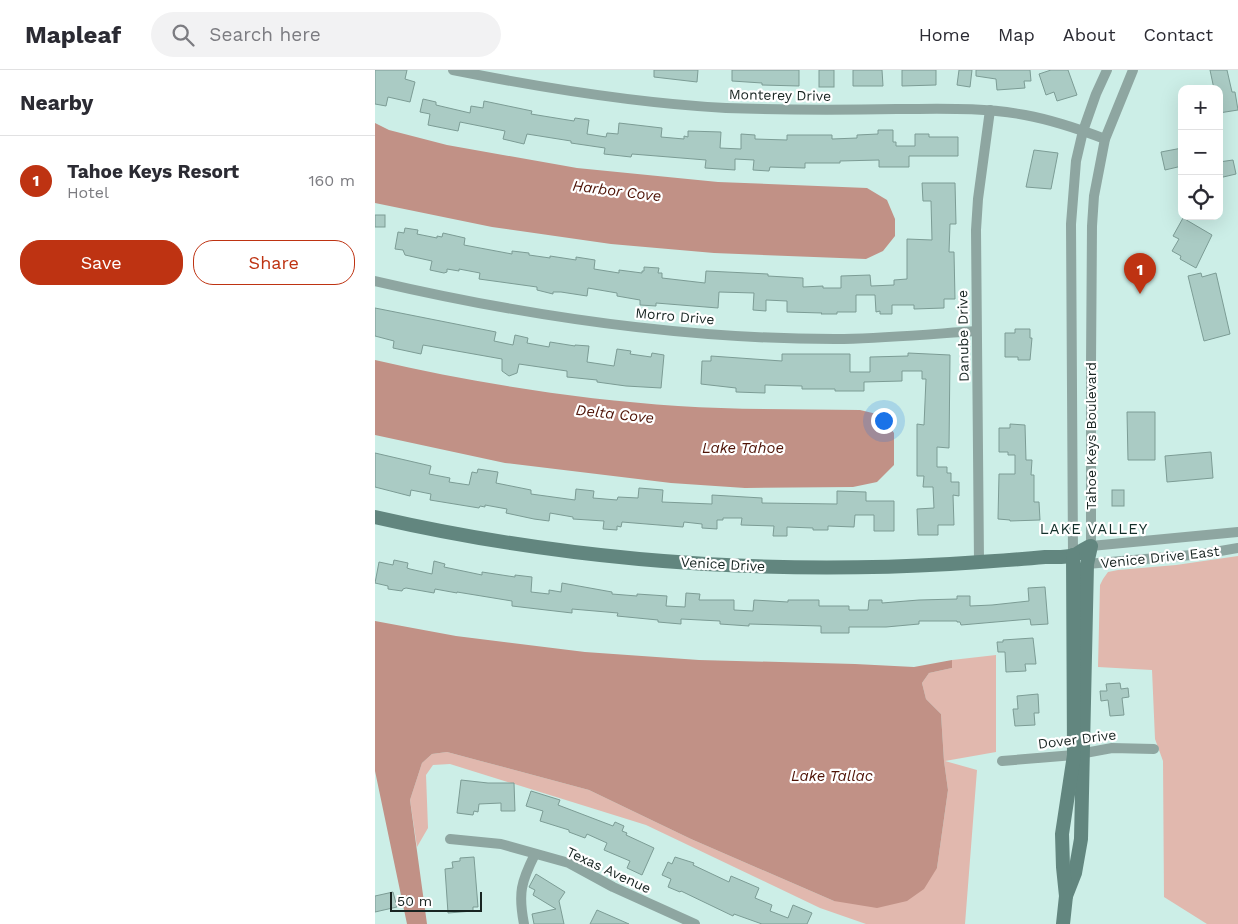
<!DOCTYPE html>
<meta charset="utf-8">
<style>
:root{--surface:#fff;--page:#f2f2f3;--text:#2b2b33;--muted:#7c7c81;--line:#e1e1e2;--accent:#be3312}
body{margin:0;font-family:"Work Sans",sans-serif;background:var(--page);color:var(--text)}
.controls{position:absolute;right:15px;top:15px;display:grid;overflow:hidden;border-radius:10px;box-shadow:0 5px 20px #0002}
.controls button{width:45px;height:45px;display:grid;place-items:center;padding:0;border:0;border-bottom:1px solid var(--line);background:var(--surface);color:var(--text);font:25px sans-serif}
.scale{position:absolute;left:15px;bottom:12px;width:92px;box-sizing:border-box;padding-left:5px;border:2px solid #172421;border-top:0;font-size:14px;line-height:18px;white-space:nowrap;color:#172421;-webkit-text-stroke:4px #fff;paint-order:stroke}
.you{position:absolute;left:508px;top:350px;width:18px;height:18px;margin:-12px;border:4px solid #fff;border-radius:50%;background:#1a73e8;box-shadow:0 0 0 8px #1a73e833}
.badge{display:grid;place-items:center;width:32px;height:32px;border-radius:50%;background:var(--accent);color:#fff;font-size:16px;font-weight:700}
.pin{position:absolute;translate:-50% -41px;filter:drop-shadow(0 1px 2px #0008)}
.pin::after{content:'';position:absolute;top:26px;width:18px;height:15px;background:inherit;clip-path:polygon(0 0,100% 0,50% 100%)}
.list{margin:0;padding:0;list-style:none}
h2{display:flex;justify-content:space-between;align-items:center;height:65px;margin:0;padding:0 20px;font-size:21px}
h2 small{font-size:16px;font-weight:400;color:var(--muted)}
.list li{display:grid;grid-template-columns:32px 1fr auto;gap:15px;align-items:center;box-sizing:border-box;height:90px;padding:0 20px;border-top:1px solid var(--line)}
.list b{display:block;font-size:19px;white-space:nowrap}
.list p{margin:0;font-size:16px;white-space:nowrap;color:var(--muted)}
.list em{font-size:16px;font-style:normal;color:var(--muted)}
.actions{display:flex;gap:10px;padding:15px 20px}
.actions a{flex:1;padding:11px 0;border:1px solid var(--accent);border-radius:20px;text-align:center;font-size:18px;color:var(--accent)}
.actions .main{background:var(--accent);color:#fff}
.icon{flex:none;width:28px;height:28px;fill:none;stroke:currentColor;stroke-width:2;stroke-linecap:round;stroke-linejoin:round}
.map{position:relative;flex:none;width:863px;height:854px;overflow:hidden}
header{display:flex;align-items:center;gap:30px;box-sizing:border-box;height:70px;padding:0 25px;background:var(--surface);border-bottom:1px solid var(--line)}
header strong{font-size:24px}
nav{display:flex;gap:28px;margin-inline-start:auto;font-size:18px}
.search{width:350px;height:45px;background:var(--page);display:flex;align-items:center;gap:12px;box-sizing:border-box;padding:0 18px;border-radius:28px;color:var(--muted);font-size:19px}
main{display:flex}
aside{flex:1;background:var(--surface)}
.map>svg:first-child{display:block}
.green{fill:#e1b8ae}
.water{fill:#c19186}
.building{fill:#aacbc4;stroke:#7c9c95}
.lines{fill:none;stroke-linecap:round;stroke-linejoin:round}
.street{stroke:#8ea6a1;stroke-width:10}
.secondary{stroke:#62867f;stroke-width:14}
.labels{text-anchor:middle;stroke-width:4.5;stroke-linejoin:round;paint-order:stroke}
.street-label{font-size:14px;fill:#172421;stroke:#fff}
.water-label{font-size:15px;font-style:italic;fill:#4e1306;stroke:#fff}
.neighbourhood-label{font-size:15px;letter-spacing:1px;fill:#122f2a;stroke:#fff}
</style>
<header>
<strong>Mapleaf</strong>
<div class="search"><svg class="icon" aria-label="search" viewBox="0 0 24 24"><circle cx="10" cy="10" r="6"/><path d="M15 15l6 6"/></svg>Search here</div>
<nav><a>Home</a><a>Map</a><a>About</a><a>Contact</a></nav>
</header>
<main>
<aside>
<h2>Nearby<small></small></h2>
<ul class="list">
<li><span class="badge">1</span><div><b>Tahoe Keys Resort</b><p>Hotel</p></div><em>160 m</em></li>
</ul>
<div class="actions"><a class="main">Save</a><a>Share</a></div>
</aside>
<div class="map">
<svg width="863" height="854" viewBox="0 0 863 854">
<rect width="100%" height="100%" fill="#cceee7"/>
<!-- green -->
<g class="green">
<path d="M 863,486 L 863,854 L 832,854 L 789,827 L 788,691 L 780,669 L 777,600 L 723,597 L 725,515 L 728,509 L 733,502 L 743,500 L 801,495 Z"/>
<path d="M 621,585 L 621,682 L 570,691 L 602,700 L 590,854 L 491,854 L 445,838 L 271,755 L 75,694 L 58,695 L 51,705 L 53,758 L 42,777 L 35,730 L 47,693 L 57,684 L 72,682 L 214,720 L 316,769 L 459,831 L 562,798 L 573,720 L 569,691 L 566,644 L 551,629 L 547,613 L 554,603 L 577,598 L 577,590 Z"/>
</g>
<!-- water -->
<g class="water">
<path d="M 0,53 L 14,60 L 72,75 L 202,98 L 343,112 L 492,118 L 512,130 L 520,149 L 520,166 L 508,181 L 491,189 L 339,183 L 236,174 L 117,157 L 0,133 Z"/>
<path d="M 0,290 C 100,313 201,329 303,336 C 363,340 425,339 485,340 L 506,345 L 519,363 L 519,395 L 502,412 L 478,417 L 370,418 L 296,413 L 130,393 L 0,365 Z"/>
<path d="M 0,551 L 81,566 L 210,582 L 324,590 L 480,594 L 539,597 L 577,590 L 577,598 L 554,603 L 547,613 L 551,629 L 566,644 L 569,691 L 573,720 L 562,798 L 549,819 L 532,831 L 502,838 L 459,831 L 316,769 L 214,720 L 72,682 L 57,684 L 47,693 L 35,730 L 52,854 L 32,854 L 0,701 Z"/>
</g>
<!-- building -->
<g class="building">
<path d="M 0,0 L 32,0 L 30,9 L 40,12 L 35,32 L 13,27 L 11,36 L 0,34 Z"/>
<path d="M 279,0 L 323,0 L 322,12 L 279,7 Z"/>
<path d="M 357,0 L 424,0 L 424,16 L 387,15 L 387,13 L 357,11 Z"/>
<rect x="444" y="0" width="15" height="17"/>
<path d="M 478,0 L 507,0 L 508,16 L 478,16 Z"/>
<path d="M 527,0 L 561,0 L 561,15 L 527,16 Z"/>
<path d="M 584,0 L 597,0 L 595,17 L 582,15 Z"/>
<path d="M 601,0 L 655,0 L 656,11 L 649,11 L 650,18 L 622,20 L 621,9 L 601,6 Z"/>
<path d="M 676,0 L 693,0 L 702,25 L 682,31 L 679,22 L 671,25 L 664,4 Z"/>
<path d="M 835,0 L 852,0 L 857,22 L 860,22 L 863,40 L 844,43 L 844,19 L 839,19 Z"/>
<path d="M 48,29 L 61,32 L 61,35 L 95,43 L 96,36 L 108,38 L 109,31 L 157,41 L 156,44 L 199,51 L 200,48 L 214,50 L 212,64 L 231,67 L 232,63 L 243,64 L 244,53 L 287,58 L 286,67 L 309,69 L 309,66 L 313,67 L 313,61 L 346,62 L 345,78 L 366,79 L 366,64 L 380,65 L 380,69 L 412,70 L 412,65 L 457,65 L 457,69 L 482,68 L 482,65 L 503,64 L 503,60 L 518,60 L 518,72 L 521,72 L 521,76 L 540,76 L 540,64 L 554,64 L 554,67 L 583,67 L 583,86 L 534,86 L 534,97 L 504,97 L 504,90 L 465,91 L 465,93 L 430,93 L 430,98 L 395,97 L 394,101 L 378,100 L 379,90 L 360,89 L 360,100 L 330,98 L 331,90 L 257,84 L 256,87 L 229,84 L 230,78 L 196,73 L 196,71 L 152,64 L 149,74 L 128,69 L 130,61 L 85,52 L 83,61 L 53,55 L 55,44 L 45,42 Z"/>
<path d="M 807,78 L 807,96 L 790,100 L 786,82 Z"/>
<path d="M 659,80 L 683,83 L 676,119 L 651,117 Z"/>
<path d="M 858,90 L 861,104 L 844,108 L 844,92 Z"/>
<path d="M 547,113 L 580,113 L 581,154 L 575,154 L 574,182 L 579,182 L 580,229 L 569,229 L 569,238 L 539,239 L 539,235 L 517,235 L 517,244 L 505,244 L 505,241 L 501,242 L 500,225 L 481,225 L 481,242 L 462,242 L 462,244 L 446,244 L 447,243 L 412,242 L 412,231 L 391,230 L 391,241 L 378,240 L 379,223 L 344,222 L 343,238 L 281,233 L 281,236 L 265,235 L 265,230 L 242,226 L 242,223 L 213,218 L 212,226 L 186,222 L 178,222 L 178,224 L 162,220 L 162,217 L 104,209 L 105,203 L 84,199 L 84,201 L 72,199 L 72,202 L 69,203 L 55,200 L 57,191 L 30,185 L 28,180 L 20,179 L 23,162 L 29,163 L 30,158 L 43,160 L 42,164 L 62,168 L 62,166 L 67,167 L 68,163 L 90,168 L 89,175 L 137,184 L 137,181 L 154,183 L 154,185 L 175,188 L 175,186 L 201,190 L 201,187 L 220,190 L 219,199 L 244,203 L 244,200 L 267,203 L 267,201 L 269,201 L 269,197 L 284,198 L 283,203 L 287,203 L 287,208 L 330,213 L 331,201 L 393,204 L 393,206 L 428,208 L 428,217 L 448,216 L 448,218 L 466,218 L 466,206 L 495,205 L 496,216 L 519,215 L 519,210 L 532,209 L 532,169 L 557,170 L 556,131 L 548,131 Z"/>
<rect x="0" y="145" width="10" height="12"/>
<path d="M 808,148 L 837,165 L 821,198 L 805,189 L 806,186 L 797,181 L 804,169 L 798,166 Z"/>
<path d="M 826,203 L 827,207 L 841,203 L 855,264 L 829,271 L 813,206 Z"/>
<path d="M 0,238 L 121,262 L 119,271 L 138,275 L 140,265 L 153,268 L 152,273 L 174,277 L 175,272 L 200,276 L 200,275 L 214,276 L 212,292 L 239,296 L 242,279 L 256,281 L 255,284 L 276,287 L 277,283 L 289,285 L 286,318 L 251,316 L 222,312 L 222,310 L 192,307 L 192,301 L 144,294 L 142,303 L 134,306 L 127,301 L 127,289 L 48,275 L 46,284 L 18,278 L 19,271 L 0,266 Z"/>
<path d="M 640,259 L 655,259 L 655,268 L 657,268 L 655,290 L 643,290 L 643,287 L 630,287 L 630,263 L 640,263 Z"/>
<path d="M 533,283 L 575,285 L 574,378 L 562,377 L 562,397 L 572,397 L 572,403 L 576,403 L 576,412 L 584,412 L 584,426 L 578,425 L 579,455 L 563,455 L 563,465 L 543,465 L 542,439 L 559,438 L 558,417 L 548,417 L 549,406 L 542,406 L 542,354 L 549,355 L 551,309 L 547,309 L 547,301 L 527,301 L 527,311 L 489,312 L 489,321 L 460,321 L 460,319 L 427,319 L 427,316 L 390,315 L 390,323 L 361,322 L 361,318 L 326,314 L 327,291 L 336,291 L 336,286 L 407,291 L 407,284 L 475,284 L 475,302 L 495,302 L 495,287 L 533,286 Z"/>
<path d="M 752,342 L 780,342 L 780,390 L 753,390 Z"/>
<path d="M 635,354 L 650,355 L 651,390 L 657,390 L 656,405 L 659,405 L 659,432 L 664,432 L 665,450 L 635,451 L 635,450 L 623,449 L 624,404 L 640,404 L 640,385 L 633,385 L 633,382 L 624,382 L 624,358 L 635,358 Z"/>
<path d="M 836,382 L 838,408 L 792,412 L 790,386 Z"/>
<path d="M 0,383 L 56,396 L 54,404 L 75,408 L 74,412 L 94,415 L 97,402 L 102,403 L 103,399 L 123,402 L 121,413 L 156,420 L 156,424 L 200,430 L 201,419 L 219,421 L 218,428 L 242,430 L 243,427 L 263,428 L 264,418 L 288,420 L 287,432 L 337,434 L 337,425 L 387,428 L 387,433 L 462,434 L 462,421 L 491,422 L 491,431 L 519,431 L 519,461 L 499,461 L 499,445 L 480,445 L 479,457 L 453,456 L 453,460 L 438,460 L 438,458 L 412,457 L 412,466 L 398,466 L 399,456 L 366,455 L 367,448 L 348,448 L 348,450 L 342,450 L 342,459 L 327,458 L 327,454 L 309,452 L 308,457 L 247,452 L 246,457 L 242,456 L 242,460 L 228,459 L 229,451 L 198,449 L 198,447 L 175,443 L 174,451 L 159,449 L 131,443 L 132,439 L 110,435 L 110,437 L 105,436 L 104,438 L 55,430 L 56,424 L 36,420 L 35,426 L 0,417 Z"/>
<rect x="737" y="420" width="12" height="16"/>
<path d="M 19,490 L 33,493 L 32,498 L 35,499 L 57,504 L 59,491 L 70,494 L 69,497 L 107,505 L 107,502 L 140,507 L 140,505 L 157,507 L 156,522 L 174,524 L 174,520 L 186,522 L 187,513 L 237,522 L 237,524 L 262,526 L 262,524 L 292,526 L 291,536 L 310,537 L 311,523 L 325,524 L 324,530 L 359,530 L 359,540 L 378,541 L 379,530 L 413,532 L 413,530 L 444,530 L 444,536 L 474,536 L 474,540 L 493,540 L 494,530 L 507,530 L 507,533 L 544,530 L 582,529 L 582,526 L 595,526 L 595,536 L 617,535 L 654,531 L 653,518 L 670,517 L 673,554 L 656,555 L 655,549 L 586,555 L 585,552 L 582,552 L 582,551 L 544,551 L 544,554 L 511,557 L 474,557 L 474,563 L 446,563 L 446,556 L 374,554 L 374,556 L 345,554 L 345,551 L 306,549 L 306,554 L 283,552 L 283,550 L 242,546 L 243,543 L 197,539 L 197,543 L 137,536 L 137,531 L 82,522 L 82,523 L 60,519 L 59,523 L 31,518 L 28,519 L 27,521 L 13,519 L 13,516 L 0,513 L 4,492 L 18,495 Z"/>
<path d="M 658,568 L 661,594 L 650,594 L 651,601 L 631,602 L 630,582 L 623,582 L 622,572 L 628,572 L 628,570 Z"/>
<path d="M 745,613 L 746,619 L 753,618 L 754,627 L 747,628 L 749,645 L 735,646 L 733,630 L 726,631 L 725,621 L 732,621 L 731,614 Z"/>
<path d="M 663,624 L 664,643 L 659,643 L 660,655 L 640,656 L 638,639 L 643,639 L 642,626 Z"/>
<path d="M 86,710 L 113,713 L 139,713 L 140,741 L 126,741 L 126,733 L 104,734 L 103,742 L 99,741 L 98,745 L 82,743 Z"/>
<path d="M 156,721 L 185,730 L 183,735 L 238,756 L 240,752 L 249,756 L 247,761 L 252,763 L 251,765 L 279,778 L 267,805 L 252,798 L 255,791 L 229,780 L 232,773 L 212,764 L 210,768 L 194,762 L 194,760 L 165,751 L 168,741 L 151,736 Z"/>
<path d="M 99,787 L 103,837 L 98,837 L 98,841 L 73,843 L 70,799 L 78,798 L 77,792 L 85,791 L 85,788 Z"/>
<path d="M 300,787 L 319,793 L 318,795 L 354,812 L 356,806 L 384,818 L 380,828 L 397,835 L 395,841 L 413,848 L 418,835 L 437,843 L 432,854 L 387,854 L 359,844 L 358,846 L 306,821 L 305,822 L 293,817 L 296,809 L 287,805 L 293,792 L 297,794 Z"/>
<path d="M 161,804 L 190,822 L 184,831 L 189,854 L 159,854 L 157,844 L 181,839 L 158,825 L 160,820 L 154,817 Z"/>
<path d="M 18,822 L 22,837 L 0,842 L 0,826 Z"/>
<path d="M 222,840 L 254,854 L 215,854 Z"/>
</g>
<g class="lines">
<!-- street -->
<g class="street">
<path d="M 78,0 C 168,18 259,33 351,38 C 408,40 465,40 522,39 C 565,39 607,37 650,45 C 677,50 704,59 730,69"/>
<path d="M 758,0 L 730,69 L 719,126 L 717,156 L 716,295 L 716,476 L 863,462"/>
<path d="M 0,211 C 151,246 313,270 469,269 C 513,268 557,264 601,261"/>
<path d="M 698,485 L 696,154 L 701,91 L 708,61 L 721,24 L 732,0"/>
<path d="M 604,492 L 601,160 L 603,129 L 615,40"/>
<path d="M 712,494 L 828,484 L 863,478"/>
<path d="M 627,691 L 699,685 L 737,678 L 779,679"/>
<path d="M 75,769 L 126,774 L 194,793 L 238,817 L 320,854"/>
<path d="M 149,854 C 143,823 146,812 160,784"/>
</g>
<!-- secondary -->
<g class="secondary">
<path d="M 0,447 C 188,490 383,505 575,494 C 607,492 638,490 670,487 C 678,487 691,488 700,485 C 705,482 710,478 716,476 L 712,494 L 706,769 L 700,803 L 691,826"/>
<path d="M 688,854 L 691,826 L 688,797 L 687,764 L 699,685 L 698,485"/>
</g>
</g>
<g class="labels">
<!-- street labels -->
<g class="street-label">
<text transform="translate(405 25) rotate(1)" y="5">Monterey Drive</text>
<text transform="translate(300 246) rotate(5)" y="5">Morro Drive</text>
<text transform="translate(588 266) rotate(-91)" y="5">Danube Drive</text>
<text transform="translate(716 366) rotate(-90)" y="5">Tahoe Keys Boulevard</text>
<text transform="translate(785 487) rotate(-6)" y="5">Venice Drive East</text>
<text transform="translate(348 494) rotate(3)" y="5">Venice Drive</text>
<text transform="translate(702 669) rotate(-7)" y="5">Dover Drive</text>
<text transform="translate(234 800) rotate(25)" y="5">Texas Avenue</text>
</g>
<!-- water labels -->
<g class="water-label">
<text transform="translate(242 121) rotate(7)" y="5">Harbor Cove</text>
<text transform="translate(240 344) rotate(6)" y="5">Delta Cove</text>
<text x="368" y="383">Lake Tahoe</text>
<text x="457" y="711">Lake Tallac</text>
</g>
<!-- neighbourhood labels -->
<g class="neighbourhood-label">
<text x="719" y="464">LAKE VALLEY</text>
</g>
</g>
</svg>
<div class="controls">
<button>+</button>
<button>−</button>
<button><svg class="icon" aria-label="locate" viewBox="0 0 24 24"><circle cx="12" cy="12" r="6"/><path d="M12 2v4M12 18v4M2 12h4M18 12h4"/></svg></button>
</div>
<div class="scale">50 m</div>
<div class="you"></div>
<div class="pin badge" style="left:765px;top:224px">1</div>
</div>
</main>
